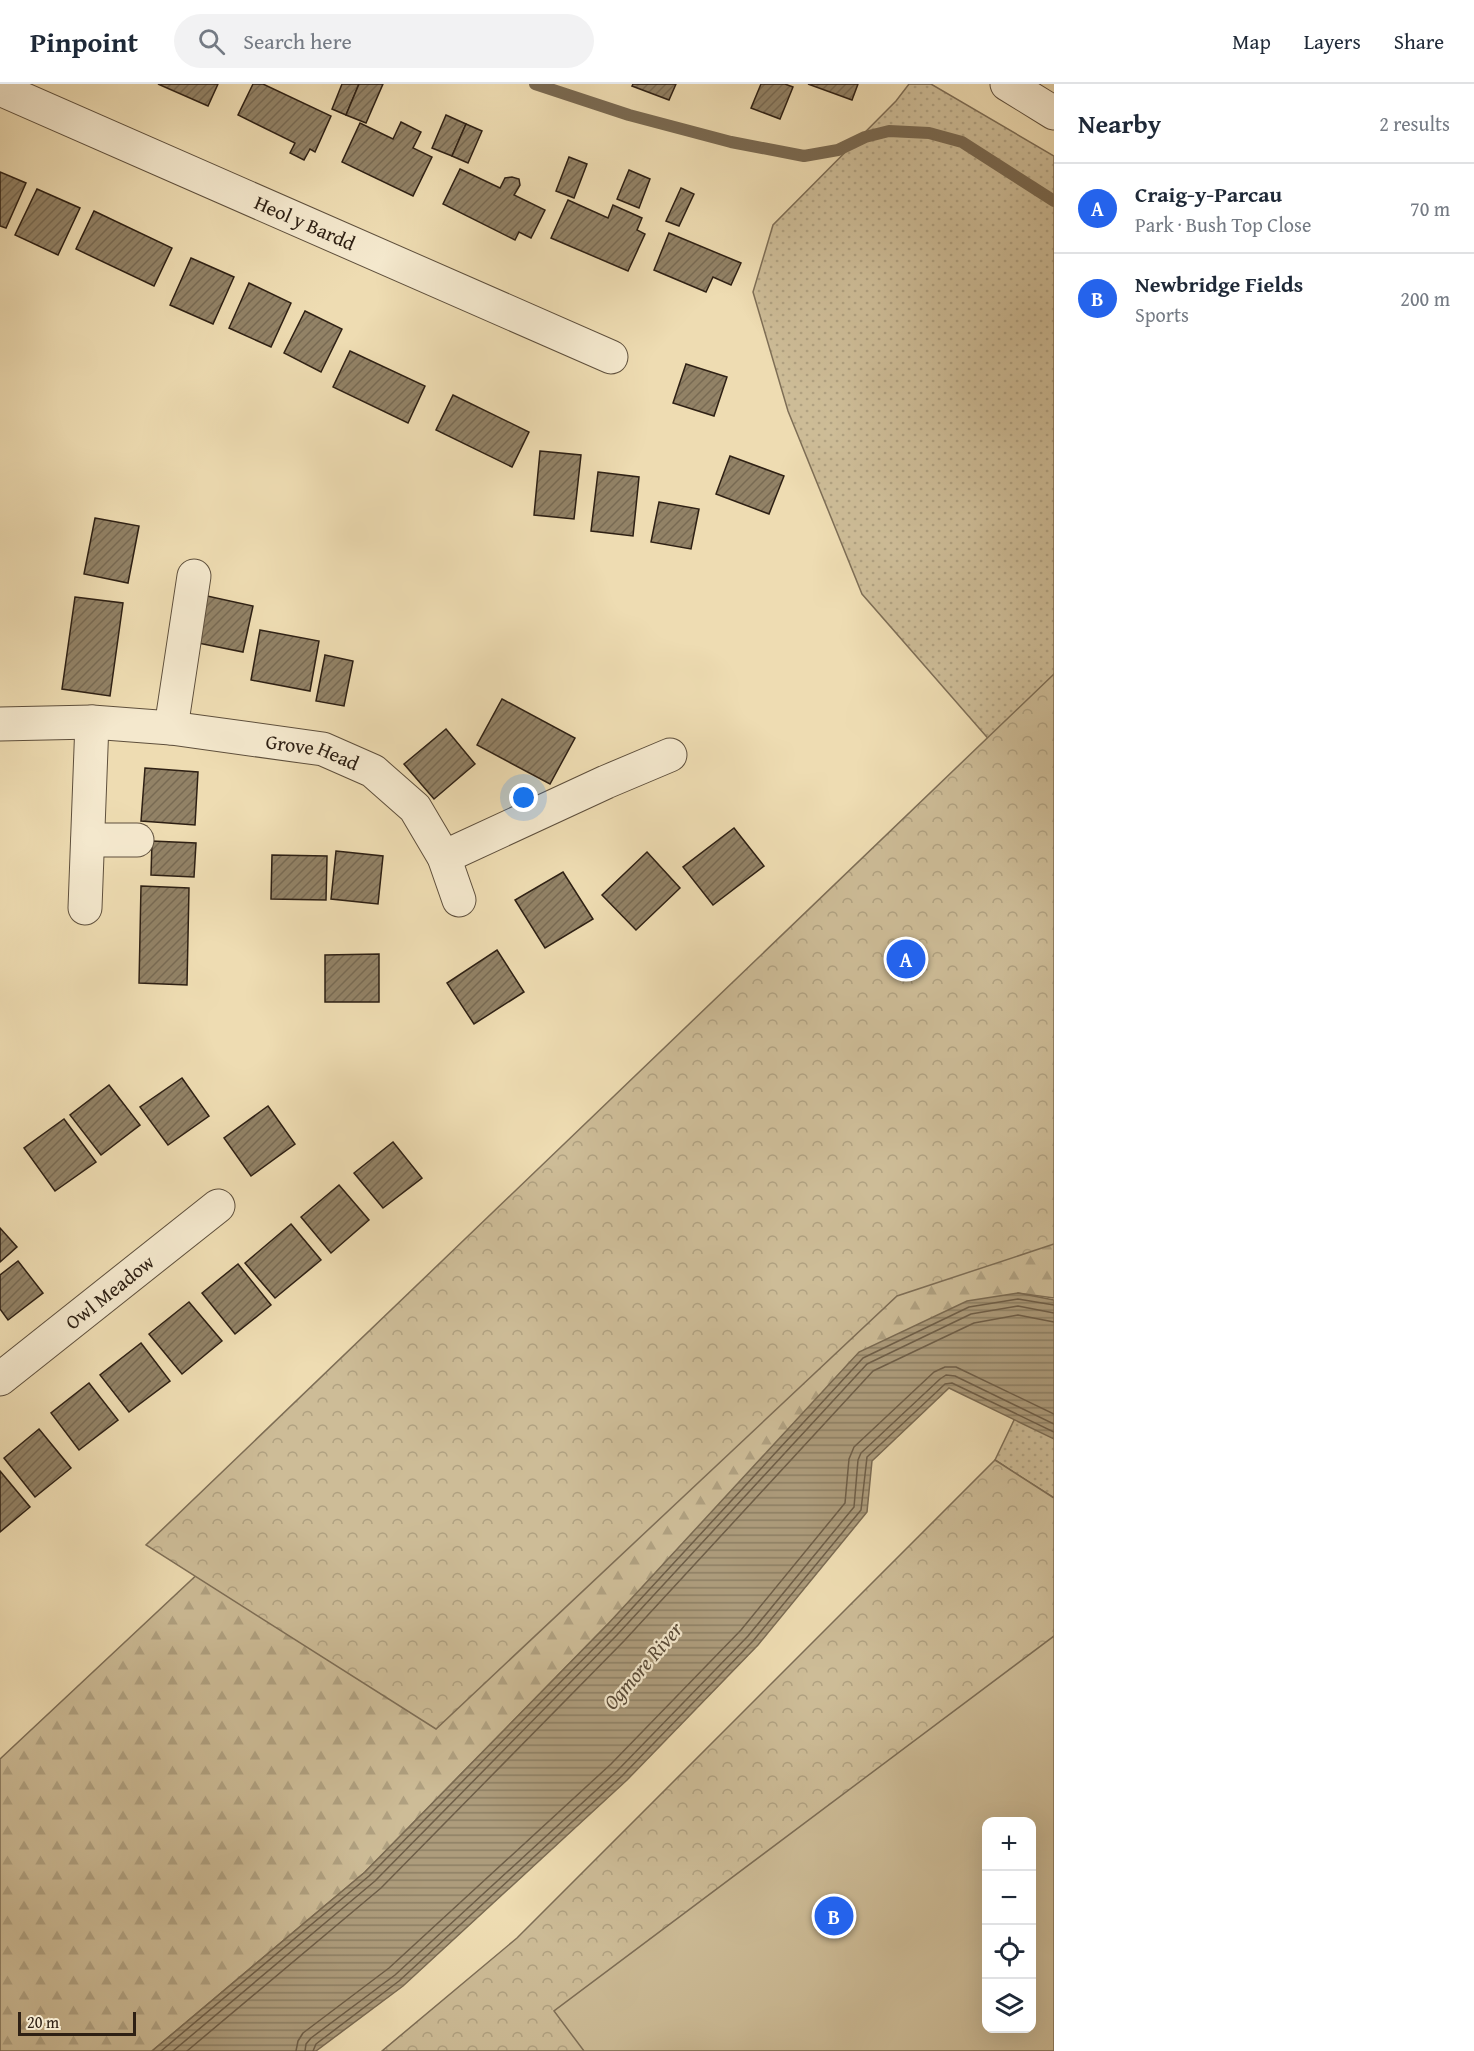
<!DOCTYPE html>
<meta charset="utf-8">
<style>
:root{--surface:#fff;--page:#f2f2f3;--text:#1f2937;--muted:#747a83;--line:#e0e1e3;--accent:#2563eb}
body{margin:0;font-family:"Gentium Book Plus",serif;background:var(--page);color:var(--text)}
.controls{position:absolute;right:18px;bottom:18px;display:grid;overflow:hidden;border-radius:12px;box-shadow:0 6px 24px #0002}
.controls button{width:54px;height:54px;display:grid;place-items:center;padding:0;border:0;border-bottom:2px solid var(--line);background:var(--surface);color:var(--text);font:30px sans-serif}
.scale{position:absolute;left:18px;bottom:15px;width:118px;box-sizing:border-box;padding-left:6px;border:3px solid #2e2014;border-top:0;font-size:16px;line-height:21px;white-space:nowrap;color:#2e2014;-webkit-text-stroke:4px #f4e8cd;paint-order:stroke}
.you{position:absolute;left:524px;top:714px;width:21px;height:21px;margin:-15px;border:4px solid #fff;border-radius:50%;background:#1a73e8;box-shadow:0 0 0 9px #1a73e833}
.badge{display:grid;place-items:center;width:39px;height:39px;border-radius:50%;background:var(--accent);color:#fff;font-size:20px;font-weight:700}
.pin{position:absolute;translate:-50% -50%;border:3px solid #fff;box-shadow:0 2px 6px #0006}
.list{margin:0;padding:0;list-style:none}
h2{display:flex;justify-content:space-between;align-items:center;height:78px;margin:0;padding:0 24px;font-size:26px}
h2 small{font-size:20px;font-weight:400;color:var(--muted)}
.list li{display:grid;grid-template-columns:39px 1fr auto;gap:18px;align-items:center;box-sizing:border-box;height:90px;padding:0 24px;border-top:2px solid var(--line)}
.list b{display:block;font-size:22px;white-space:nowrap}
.list p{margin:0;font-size:20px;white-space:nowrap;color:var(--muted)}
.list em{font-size:20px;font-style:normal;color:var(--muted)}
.icon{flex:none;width:33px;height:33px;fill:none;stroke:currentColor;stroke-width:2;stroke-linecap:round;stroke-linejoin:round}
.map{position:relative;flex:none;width:1054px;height:1967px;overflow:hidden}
header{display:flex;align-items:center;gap:36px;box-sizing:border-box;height:84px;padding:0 30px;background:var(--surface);border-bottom:2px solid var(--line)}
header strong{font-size:28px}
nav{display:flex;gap:33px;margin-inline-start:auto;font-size:21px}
.search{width:420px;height:54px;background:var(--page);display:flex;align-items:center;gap:15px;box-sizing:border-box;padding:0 21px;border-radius:33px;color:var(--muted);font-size:22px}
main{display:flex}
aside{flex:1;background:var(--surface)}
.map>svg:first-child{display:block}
.grass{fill:url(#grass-dots);stroke:#7e6e56;stroke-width:1.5}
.forest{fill:url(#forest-firs);stroke:#7e6e56;stroke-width:1.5}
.park{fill:url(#park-crowns);stroke:#7e6e56;stroke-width:1.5;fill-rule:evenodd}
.pitch{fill:#cdbc97;stroke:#7e6e56;stroke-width:1.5;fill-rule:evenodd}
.water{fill:url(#water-rules);stroke:#7a6a52;stroke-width:1.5}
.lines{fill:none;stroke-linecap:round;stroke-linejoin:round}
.shore{stroke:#6e5e48;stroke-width:1.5}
.stream{stroke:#7a6a52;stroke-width:12}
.building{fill:url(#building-hatch);stroke:#2e2014;stroke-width:1.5}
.street-casing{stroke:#5e4f3c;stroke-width:35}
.street{stroke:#f4e8cd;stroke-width:33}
.labels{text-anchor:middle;stroke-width:4.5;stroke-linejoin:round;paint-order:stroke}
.street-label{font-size:20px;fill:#2e2014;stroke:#f4e8cd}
.water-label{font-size:21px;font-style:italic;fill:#5a4b38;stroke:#f4e8cd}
</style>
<header>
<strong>Pinpoint</strong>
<div class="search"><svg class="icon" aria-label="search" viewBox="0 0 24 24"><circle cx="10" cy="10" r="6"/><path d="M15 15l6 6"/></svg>Search here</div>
<nav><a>Map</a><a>Layers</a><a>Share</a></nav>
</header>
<main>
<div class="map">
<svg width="1054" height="1967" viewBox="0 0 1054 1967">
<defs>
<pattern id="grass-dots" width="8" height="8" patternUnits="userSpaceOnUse" patternTransform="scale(1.5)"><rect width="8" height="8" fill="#cdbc97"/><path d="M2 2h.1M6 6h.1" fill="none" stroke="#b0a181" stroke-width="1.8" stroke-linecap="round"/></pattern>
<pattern id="forest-firs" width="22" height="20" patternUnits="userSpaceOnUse" patternTransform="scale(1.5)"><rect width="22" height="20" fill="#cdbc97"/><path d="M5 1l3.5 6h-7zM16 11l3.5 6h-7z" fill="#b0a181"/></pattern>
<pattern id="park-crowns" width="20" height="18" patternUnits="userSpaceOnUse" patternTransform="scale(1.5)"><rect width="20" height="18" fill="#cdbc97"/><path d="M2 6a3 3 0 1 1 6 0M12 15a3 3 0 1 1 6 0" fill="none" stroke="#b0a181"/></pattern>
<pattern id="water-rules" width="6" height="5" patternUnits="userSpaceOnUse" patternTransform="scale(1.5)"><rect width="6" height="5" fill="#ad9c7c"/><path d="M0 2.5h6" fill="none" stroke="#8d7f64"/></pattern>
<pattern id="building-hatch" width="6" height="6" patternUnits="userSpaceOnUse" patternTransform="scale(1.5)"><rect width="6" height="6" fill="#928266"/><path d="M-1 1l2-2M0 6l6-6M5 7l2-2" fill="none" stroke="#786a53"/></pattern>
</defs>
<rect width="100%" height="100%" fill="#eedcb2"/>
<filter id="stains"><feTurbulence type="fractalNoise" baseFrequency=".00333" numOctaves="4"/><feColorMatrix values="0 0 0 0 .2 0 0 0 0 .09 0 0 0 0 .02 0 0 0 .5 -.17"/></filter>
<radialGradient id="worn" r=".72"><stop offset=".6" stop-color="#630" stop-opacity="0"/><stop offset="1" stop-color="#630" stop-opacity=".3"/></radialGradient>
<!-- grass -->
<g class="grass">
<path d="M 909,0 L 931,0 L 1054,72 L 1054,730 L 862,510 L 788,327 L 753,208 L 773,141 L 896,17 Z"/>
<path d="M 1054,1252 L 1054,1414 L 995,1376 Z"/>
</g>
<!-- forest -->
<path class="forest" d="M 1054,744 L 1054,1214 L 1018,1209 L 607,1541 L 365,1788 L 152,1967 L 0,1967 L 0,1675 L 579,1133 Z"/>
<!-- park -->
<g class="park">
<path d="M 1054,590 L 1054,1160 L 897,1212 L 436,1645 L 146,1461 Z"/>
<path d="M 995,1376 L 1054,1414 L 1054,1967 L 382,1967 L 517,1854 ZM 986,1738 L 1032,1738 L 1032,1944 L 986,1944 Z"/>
</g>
<!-- pitch -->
<path class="pitch" d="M 1054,1552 L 1054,1967 L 584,1967 L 554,1927 ZM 986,1738 L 1032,1738 L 1032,1944 L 986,1944 Z"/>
<!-- water -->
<path class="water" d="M 1018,1209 L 1054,1216 L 1054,1355 L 949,1304 L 872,1377 L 867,1428 L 758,1561 L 627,1696 L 403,1902 L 316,1967 L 152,1967 L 365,1788 L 607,1541 L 859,1268 L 967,1217 Z"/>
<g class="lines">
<!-- shore -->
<g class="shore">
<path d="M 161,1967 L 369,1792 L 612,1546 L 863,1274 L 969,1223 L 1018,1215 L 1054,1221"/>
<path d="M 173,1967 L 375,1797 L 617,1551 L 867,1280 L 971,1230 L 1018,1222 L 1054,1229"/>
<path d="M 187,1967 L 381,1804 L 624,1557 L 873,1287 L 974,1239 L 1018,1231 L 1054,1238"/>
<path d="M 296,1967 L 298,1957 L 303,1949 L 389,1884 L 611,1680 L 741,1546 L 845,1419 L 849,1375 L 854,1363 L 934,1288 L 945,1283 L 956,1283 L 1054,1330"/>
<path d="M 305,1967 L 306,1960 L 311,1954 L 395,1891 L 617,1687 L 748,1552 L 854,1423 L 858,1376 L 861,1369 L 940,1295 L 946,1291 L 955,1292 L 1054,1340"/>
<path d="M 313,1967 L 316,1960 L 399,1897 L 622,1692 L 753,1557 L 861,1426 L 867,1373 L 945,1300 L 952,1299 L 1054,1348"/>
</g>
<!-- stream -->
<path class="stream" d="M 535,0 L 629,31 L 731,58 L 804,72 L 838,66 L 865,53 L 889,47 L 929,49 L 962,58 L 1054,117"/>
</g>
<!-- building -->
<g class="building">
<path d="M 158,0 L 218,0 L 208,22 Z"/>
<path d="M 253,0 L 263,0 L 331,32 L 315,68 L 310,65 L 304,76 L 290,69 L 295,59 L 238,31 Z"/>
<path d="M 342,0 L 359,0 L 346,31 L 332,25 Z"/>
<path d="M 359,0 L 383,0 L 366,39 L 346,31 Z"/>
<path d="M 633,0 L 676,0 L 669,16 L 632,2 Z"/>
<path d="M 761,0 L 785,0 L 793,3 L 780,35 L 751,24 Z"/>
<path d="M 808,0 L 858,0 L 852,16 Z"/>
<path d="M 446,31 L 466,40 L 452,72 L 432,64 Z"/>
<path d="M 401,38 L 421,48 L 413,64 L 432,73 L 413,112 L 342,78 L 360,39 L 393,55 Z"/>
<path d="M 466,40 L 482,47 L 468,79 L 452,72 Z"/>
<path d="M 569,73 L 587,80 L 574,114 L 556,107 Z"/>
<path d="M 460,85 L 500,104 L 505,94 L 512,93 L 519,95 L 520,101 L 514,111 L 545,126 L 531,154 L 519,148 L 515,156 L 443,120 Z"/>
<path d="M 629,86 L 650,95 L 639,124 L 617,115 Z"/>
<path d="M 0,88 L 26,99 L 6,144 L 0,142 Z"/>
<path d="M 681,104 L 694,110 L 679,142 L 666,137 Z"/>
<path d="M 37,105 L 80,124 L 58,171 L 15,151 Z"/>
<path d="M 568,116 L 608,134 L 613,121 L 642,134 L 637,146 L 645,150 L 628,187 L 551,154 Z"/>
<path d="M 94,127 L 172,164 L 154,202 L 76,165 Z"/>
<path d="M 669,149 L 741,179 L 731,201 L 713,193 L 706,208 L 654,186 Z"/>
<path d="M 191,174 L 234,193 L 213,240 L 170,221 Z"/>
<path d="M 249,199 L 291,219 L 271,263 L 229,244 Z"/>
<path d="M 305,227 L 342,245 L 321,288 L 284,269 Z"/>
<path d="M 350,267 L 425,302 L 408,339 L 333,303 Z"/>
<path d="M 686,280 L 727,293 L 714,332 L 673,319 Z"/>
<path d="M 453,311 L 529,348 L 512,383 L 436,346 Z"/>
<path d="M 540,367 L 581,371 L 574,435 L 534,431 Z"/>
<path d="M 730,372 L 784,392 L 769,430 L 716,410 Z"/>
<path d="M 598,388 L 639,393 L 633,452 L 591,447 Z"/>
<path d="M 659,418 L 699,425 L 691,465 L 651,458 Z"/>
<path d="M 95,434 L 139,442 L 128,499 L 84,490 Z"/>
<path d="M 198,510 L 253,522 L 243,568 L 188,557 Z"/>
<path d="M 75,513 L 123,519 L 110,612 L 62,605 Z"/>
<path d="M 260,546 L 319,557 L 310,607 L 251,596 Z"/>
<path d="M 325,571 L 353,577 L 344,622 L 316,617 Z"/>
<path d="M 502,615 L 575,654 L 550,700 L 477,661 Z"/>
<path d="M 446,645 L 475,680 L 434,715 L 404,680 Z"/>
<path d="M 145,684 L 198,688 L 195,741 L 141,737 Z"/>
<path d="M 734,744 L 764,782 L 713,821 L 683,783 Z"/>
<path d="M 152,757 L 196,759 L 194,793 L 151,791 Z"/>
<path d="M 336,767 L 383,772 L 378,820 L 331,815 Z"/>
<path d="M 647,768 L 680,804 L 636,846 L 602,811 Z"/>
<path d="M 272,771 L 327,772 L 326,816 L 271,815 Z"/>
<path d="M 563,788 L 593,835 L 545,864 L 515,816 Z"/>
<path d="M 141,802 L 189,804 L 187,901 L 139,899 Z"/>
<path d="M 497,866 L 524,908 L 474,940 L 447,899 Z"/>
<path d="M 379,870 L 379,918 L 325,918 L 325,871 Z"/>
<path d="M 182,994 L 209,1032 L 168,1061 L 140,1023 Z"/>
<path d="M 109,1001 L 140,1041 L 101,1071 L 70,1031 Z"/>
<path d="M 268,1022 L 295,1060 L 251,1092 L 224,1054 Z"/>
<path d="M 64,1035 L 96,1078 L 55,1107 L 24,1064 Z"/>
<path d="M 393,1058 L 422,1094 L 383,1124 L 354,1089 Z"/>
<path d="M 339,1101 L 369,1136 L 331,1169 L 301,1133 Z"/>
<path d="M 291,1140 L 321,1176 L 275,1214 L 245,1179 Z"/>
<path d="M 0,1144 L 17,1163 L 0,1178 Z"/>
<path d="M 18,1177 L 43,1209 L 8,1236 L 0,1225 L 0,1191 Z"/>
<path d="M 238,1180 L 271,1221 L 235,1250 L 202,1209 Z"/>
<path d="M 189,1218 L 222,1257 L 182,1290 L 149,1250 Z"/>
<path d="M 141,1259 L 170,1297 L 129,1328 L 100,1291 Z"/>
<path d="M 89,1299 L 118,1336 L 79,1366 L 51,1329 Z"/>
<path d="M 39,1345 L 71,1384 L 35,1413 L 4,1374 Z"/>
<path d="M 0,1387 L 30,1423 L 0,1448 Z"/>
</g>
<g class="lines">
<!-- street casing -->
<g class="street-casing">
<g id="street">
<path d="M 1007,0 L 1054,29"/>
<path id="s1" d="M 0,5 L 611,273"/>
<path id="s2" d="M 0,640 L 92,638 L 171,644 L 323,665 L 373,687 L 415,724 L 444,773 L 459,816"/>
<path d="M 171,644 L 194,492"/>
<path d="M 88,756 L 137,756"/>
<path d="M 444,773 L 606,698 L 670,671"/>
<path d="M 85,824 L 92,638"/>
<path id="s3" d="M 0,1295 L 218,1122"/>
</g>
</g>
<!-- street -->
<use href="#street" class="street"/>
</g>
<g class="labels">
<!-- street labels -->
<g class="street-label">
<text dy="7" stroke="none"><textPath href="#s1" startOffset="333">Heol y Bardd</textPath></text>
<text dy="7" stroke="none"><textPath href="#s2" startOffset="315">Grove Head</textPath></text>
<text dy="7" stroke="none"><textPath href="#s3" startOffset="140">Owl Meadow</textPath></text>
</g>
<!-- water labels -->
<g class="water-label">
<text transform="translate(643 1582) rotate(-49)" y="7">Ogmore River</text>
</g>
</g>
<rect width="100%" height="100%" filter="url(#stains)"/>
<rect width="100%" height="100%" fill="url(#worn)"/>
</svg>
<div class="controls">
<button>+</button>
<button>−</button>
<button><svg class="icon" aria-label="locate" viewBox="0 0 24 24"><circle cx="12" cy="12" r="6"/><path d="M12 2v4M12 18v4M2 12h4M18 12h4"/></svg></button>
<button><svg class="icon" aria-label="layers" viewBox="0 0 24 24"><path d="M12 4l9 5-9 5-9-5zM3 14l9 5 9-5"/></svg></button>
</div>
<div class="scale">20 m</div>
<div class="you"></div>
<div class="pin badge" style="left:906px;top:875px">A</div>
<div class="pin badge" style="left:834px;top:1832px">B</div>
</div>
<aside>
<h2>Nearby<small>2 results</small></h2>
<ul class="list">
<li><span class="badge">A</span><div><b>Craig-y-Parcau</b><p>Park · Bush Top Close</p></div><em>70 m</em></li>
<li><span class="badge">B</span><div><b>Newbridge Fields</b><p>Sports</p></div><em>200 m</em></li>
</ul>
</aside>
</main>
